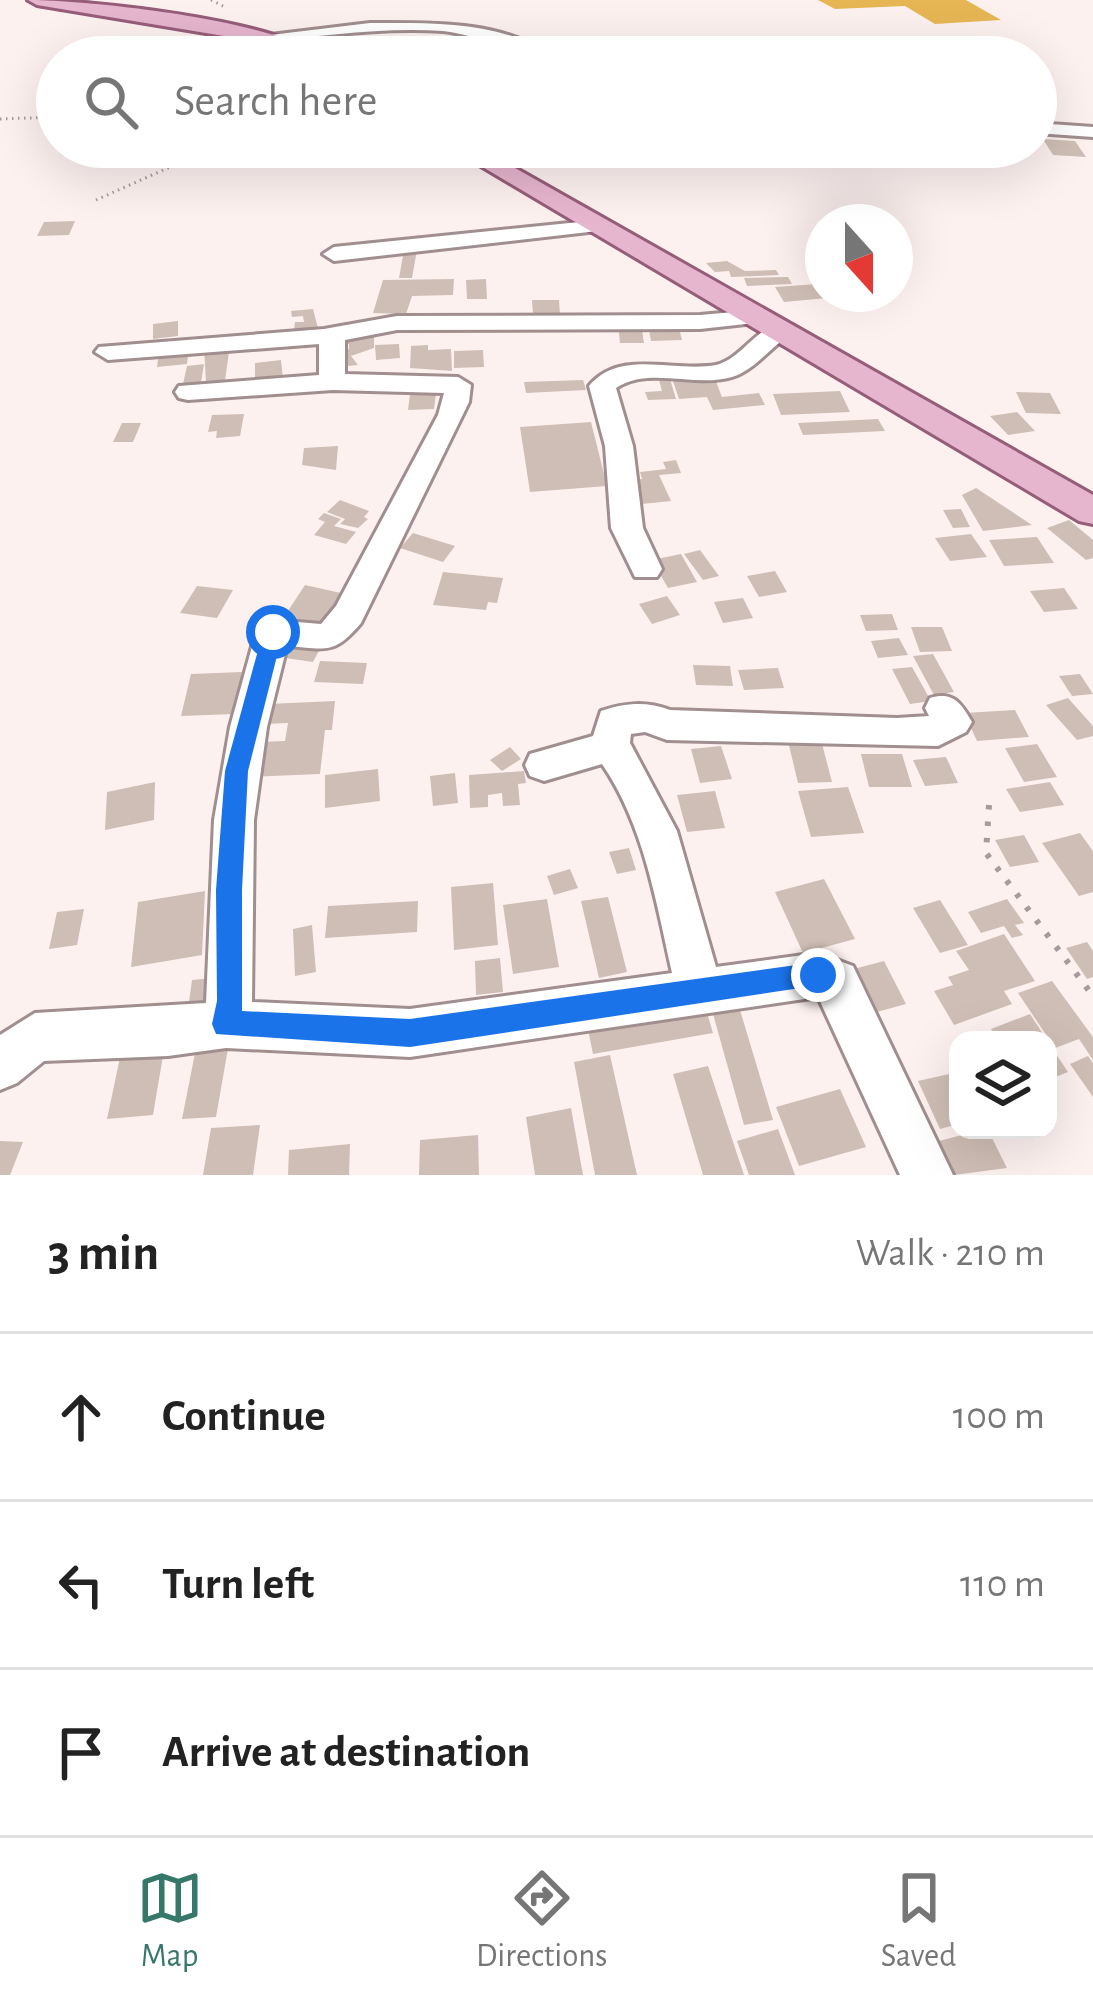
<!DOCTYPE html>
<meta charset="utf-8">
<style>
:root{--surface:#fff;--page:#f6f6f6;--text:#222;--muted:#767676;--line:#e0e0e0;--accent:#357769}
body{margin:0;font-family:"Alegreya Sans",sans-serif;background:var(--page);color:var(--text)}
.controls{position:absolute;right:36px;bottom:36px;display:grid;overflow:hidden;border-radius:24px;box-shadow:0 12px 48px #0002}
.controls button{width:108px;height:108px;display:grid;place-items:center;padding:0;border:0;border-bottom:3px solid var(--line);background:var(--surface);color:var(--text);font:60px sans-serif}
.compass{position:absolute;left:805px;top:204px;width:108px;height:108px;border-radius:50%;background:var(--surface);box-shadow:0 12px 48px #0002;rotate:159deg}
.stop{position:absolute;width:36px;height:36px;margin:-27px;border:9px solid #1a73e8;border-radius:50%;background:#fff}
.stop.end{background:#1a73e8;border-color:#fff;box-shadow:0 3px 12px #0008}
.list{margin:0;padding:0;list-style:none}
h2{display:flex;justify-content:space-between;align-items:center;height:156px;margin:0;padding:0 48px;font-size:51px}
h2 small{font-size:39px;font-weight:400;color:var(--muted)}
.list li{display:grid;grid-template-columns:78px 1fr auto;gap:36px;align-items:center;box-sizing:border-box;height:168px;padding:0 48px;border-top:3px solid var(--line)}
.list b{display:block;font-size:45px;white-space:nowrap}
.list em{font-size:39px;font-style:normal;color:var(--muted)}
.icon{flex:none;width:66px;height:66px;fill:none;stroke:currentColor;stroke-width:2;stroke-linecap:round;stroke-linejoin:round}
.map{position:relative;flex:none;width:1093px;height:1175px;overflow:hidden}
.search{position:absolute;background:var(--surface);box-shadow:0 12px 48px #0002;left:36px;right:36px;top:36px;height:132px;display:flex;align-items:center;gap:30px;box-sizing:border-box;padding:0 42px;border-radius:66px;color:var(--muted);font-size:45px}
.sheet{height:660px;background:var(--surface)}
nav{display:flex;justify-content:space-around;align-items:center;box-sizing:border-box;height:168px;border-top:3px solid var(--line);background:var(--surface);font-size:33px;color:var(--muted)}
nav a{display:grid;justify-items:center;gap:6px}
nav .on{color:var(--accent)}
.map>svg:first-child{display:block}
.forest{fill:#e6b655}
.building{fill:#cfbeb5}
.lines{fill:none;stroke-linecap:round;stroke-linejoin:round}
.minor-casing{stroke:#a18e8e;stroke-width:6}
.major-casing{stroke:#965d79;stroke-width:6}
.path-far1{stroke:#a59b9a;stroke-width:3;stroke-dasharray:1.5 4.5;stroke-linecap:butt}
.path{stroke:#a59b9a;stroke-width:6;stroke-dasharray:4.5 12;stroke-linecap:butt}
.minor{fill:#fff;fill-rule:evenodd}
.major{fill:#e6b5ce;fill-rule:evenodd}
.route{fill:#1a73e8}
</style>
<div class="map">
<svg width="1093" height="1175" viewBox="0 0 1093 1175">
<rect width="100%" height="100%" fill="#fdf1f0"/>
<!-- forest -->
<path class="forest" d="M 818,0 L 966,0 L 1001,20 L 935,24 L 905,6 L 835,9 Z"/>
<!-- building -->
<g class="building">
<path d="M 1043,139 L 1075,141 L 1086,157 L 1053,155 Z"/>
<path d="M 558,147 L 583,147 L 585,160 L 560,161 Z"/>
<path d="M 75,221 L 69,235 L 37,236 L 44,222 Z"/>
<path d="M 404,250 L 417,250 L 412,278 L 399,278 Z"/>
<path d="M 727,261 L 745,271 L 776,270 L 779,275 L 731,277 L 729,271 L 715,272 L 706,263 Z"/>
<path d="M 788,277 L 792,284 L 747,286 L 744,278 Z"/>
<path d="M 454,279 L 453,295 L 412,296 L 406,314 L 373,313 L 383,280 Z"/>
<path d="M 486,279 L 487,299 L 467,299 L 466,280 Z"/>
<path d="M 817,284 L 827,298 L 784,302 L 775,287 Z"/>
<path d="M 532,300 L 559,300 L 560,315 L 533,315 Z"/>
<path d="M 313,309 L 318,328 L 294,330 L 295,322 L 304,322 L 303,316 L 292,317 L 291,311 Z"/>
<path d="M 178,321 L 178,336 L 153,339 L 153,324 Z"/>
<path d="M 618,323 L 641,323 L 644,343 L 620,343 Z"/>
<path d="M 678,324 L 682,340 L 651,341 L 648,325 Z"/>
<path d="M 374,335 L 374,348 L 351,356 L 358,365 L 336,367 L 339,350 L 349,349 L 349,344 L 341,344 L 341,337 Z"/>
<path d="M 230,344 L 225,381 L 206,383 L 204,346 Z"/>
<path d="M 399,344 L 400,358 L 376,360 L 375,345 Z"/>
<path d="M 428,345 L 428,350 L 451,349 L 452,371 L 410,368 L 411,346 Z"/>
<path d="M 189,348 L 187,364 L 157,367 L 159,351 Z"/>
<path d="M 483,350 L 484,367 L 454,368 L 454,351 Z"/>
<path d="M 281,360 L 283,379 L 255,382 L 255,363 Z"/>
<path d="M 204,364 L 201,383 L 183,384 L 187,366 Z"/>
<path d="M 670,379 L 676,399 L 648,400 L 645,392 L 662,391 L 659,380 Z"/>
<path d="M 715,379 L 722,397 L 759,393 L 765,405 L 713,410 L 707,397 L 679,399 L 673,381 Z"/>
<path d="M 583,380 L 586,390 L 526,393 L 524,382 Z"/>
<path d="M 840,391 L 850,412 L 781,415 L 773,394 Z"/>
<path d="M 1016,392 L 1050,393 L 1061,414 L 1026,413 Z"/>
<path d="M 410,394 L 436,394 L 434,409 L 408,410 Z"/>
<path d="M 1017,412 L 1035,431 L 1008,435 L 990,416 Z"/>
<path d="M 244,414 L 240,436 L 216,438 L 217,431 L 208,432 L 212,415 Z"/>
<path d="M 878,419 L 885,431 L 803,435 L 798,423 Z"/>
<path d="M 591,422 L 607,486 L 530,492 L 520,427 Z"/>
<path d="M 122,423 L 141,423 L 133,442 L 113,442 Z"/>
<path d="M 338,446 L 336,470 L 302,465 L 304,448 Z"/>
<path d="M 676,460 L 681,473 L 659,475 L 671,501 L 642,504 L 632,480 L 642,479 L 640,472 L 666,469 L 663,462 Z"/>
<path d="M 976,488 L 1032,525 L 983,531 L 962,495 Z"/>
<path d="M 340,500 L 369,511 L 364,517 L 368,519 L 358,528 L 340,524 L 345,519 L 327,512 Z"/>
<path d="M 961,509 L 970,527 L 953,528 L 943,510 Z"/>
<path d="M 324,513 L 341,519 L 334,526 L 356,532 L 346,544 L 314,535 L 325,522 L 318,519 Z"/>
<path d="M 1069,520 L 1093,540 L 1093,558 L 1086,560 L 1047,528 Z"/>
<path d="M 413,533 L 455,546 L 443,562 L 400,548 Z"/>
<path d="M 971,534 L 987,557 L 950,561 L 935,538 Z"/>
<path d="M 1037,537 L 1054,563 L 1004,566 L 989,540 Z"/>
<path d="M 700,550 L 719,576 L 703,580 L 684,554 Z"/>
<path d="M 681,554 L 697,582 L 668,588 L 652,560 Z"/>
<path d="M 775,571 L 787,592 L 759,597 L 747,576 Z"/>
<path d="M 443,572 L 503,578 L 497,603 L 488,602 L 486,610 L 433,605 Z"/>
<path d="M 305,585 L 341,593 L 319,628 L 282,620 Z"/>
<path d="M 197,586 L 233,590 L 217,618 L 180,613 Z"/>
<path d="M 1064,588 L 1078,609 L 1044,612 L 1030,591 Z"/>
<path d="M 667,596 L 680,615 L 652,624 L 639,604 Z"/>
<path d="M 743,598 L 753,618 L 723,623 L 714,602 Z"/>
<path d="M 892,614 L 898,630 L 866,631 L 860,615 Z"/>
<path d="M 911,627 L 942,627 L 952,651 L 920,652 Z"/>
<path d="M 899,638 L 908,655 L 878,658 L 871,641 Z"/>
<path d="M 281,639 L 322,645 L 313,662 L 272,656 Z"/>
<path d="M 933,654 L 954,692 L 934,695 L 913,656 Z"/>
<path d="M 320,661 L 367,663 L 363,684 L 314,682 Z"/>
<path d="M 693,665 L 730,666 L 733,686 L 696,685 Z"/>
<path d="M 912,667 L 931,701 L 910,704 L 892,669 Z"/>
<path d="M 778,668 L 784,688 L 744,690 L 738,670 Z"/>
<path d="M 242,672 L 234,714 L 181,716 L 191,674 Z"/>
<path d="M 1080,674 L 1093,694 L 1072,696 L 1059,676 Z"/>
<path d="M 1068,698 L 1093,726 L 1093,736 L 1077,740 L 1046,705 Z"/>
<path d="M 335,701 L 332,730 L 325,730 L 320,774 L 251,777 L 257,742 L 285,741 L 288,723 L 265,724 L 268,704 Z"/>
<path d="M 1015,710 L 1029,737 L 977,741 L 964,713 Z"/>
<path d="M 820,736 L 832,782 L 798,783 L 787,737 Z"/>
<path d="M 1037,744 L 1057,777 L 1024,782 L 1005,748 Z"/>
<path d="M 721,746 L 732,779 L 700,783 L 691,749 Z"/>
<path d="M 510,747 L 521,759 L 502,771 L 490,760 Z"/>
<path d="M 861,754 L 902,754 L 912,787 L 869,787 Z"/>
<path d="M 946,757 L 958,783 L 925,786 L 913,760 Z"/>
<path d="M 378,769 L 380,801 L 325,808 L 325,775 Z"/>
<path d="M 524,771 L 526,783 L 518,784 L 520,805 L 503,806 L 502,793 L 488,795 L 488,807 L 470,808 L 469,775 Z"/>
<path d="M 455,773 L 458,803 L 433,806 L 430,776 Z"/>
<path d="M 155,782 L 154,820 L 105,830 L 107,792 Z"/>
<path d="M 1050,782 L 1064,805 L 1020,812 L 1006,789 Z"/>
<path d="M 848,787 L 864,833 L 811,837 L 798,791 Z"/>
<path d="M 715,791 L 725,828 L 687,832 L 677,795 Z"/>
<path d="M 1080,833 L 1093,851 L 1093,892 L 1079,896 L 1042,843 Z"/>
<path d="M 1024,835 L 1039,862 L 1010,867 L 995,840 Z"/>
<path d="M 629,848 L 636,870 L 617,874 L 609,852 Z"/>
<path d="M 570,869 L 578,888 L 554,895 L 547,876 Z"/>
<path d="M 824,879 L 855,939 L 803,953 L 775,892 Z"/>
<path d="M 493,883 L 498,945 L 454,950 L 451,887 Z"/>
<path d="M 205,891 L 202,955 L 131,967 L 138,902 Z"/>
<path d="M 608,897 L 627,972 L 599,978 L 581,901 Z"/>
<path d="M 547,899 L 559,967 L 513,974 L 503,905 Z"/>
<path d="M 1007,899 L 1024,923 L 1015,925 L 1023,935 L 1012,938 L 1004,926 L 981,933 L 968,912 Z"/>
<path d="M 940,900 L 968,945 L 940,953 L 913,908 Z"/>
<path d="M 418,901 L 417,932 L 325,938 L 328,906 Z"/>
<path d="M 84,909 L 77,945 L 49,949 L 57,912 Z"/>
<path d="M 312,925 L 316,972 L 295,976 L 293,929 Z"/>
<path d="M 1004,934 L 1035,981 L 1004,991 L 1012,1004 L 954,1025 L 934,991 L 953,985 L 948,977 L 969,970 L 956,951 Z"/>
<path d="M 1087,942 L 1093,951 L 1093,977 L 1087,979 L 1066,948 Z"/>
<path d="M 500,958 L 503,992 L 476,995 L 475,961 Z"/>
<path d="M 884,961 L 906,1004 L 866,1015 L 846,971 Z"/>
<path d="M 214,978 L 210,1007 L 188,1009 L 192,980 Z"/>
<path d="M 1052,981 L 1093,1037 L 1093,1060 L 1079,1039 L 1055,1048 L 1018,993 Z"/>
<path d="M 703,999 L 713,1033 L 593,1054 L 586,1020 Z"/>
<path d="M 740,1010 L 773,1120 L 744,1125 L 713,1014 Z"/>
<path d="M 1030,1014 L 1047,1040 L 998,1040 L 991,1029 Z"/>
<path d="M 230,1037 L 216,1117 L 182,1119 L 198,1038 Z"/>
<path d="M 1048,1042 L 1068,1072 L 1048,1080 Z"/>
<path d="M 165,1044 L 153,1115 L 107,1119 L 122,1048 Z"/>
<path d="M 610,1055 L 637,1175 L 595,1175 L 574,1062 Z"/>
<path d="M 1088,1056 L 1093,1063 L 1093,1097 L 1070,1064 Z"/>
<path d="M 708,1066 L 744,1175 L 703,1175 L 673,1074 Z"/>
<path d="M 958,1072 L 958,1124 L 940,1129 L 918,1081 Z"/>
<path d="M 840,1089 L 866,1147 L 799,1166 L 776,1107 Z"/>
<path d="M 571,1108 L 583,1175 L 535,1175 L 526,1117 Z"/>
<path d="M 260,1125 L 253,1175 L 203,1175 L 211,1128 Z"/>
<path d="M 778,1129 L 795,1175 L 749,1175 L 737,1141 Z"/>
<path d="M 981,1130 L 988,1130 L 1007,1168 L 954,1175 L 939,1141 Z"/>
<path d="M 478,1135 L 479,1175 L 419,1175 L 420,1140 Z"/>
<path d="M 0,1141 L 23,1142 L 10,1175 L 0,1175 Z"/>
<path d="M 350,1144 L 349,1175 L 288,1175 L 289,1150 Z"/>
</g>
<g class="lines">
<!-- minor casing -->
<g class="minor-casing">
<g id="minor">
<path d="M 370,23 C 431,23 502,20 554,57 C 516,57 482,35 443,31 C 383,27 322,36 262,42 L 254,37 Z"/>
<path d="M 1036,123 L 1093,127 L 1093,137 L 1036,133 Z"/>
<path d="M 599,220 L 610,226 L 606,230 L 334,261 L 323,254 L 334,247 Z"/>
<path d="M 755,310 L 764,312 L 764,322 L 700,329 L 397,330 L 345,340 L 345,374 L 458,377 L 471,385 L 469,402 L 361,623 C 334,655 327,649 287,646 L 267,727 L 254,820 L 252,1002 L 410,1009 L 672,973 C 656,902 644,825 602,764 L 544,781 L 530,776 L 525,765 L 530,754 L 593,736 L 601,711 C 625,703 646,701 670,710 L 897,718 L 929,716 L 925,708 L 930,698 C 953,691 961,703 972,722 L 966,732 L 938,746 L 667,740 L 645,732 L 631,734 L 630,743 L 677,831 L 716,967 L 818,953 L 853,966 L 953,1175 L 900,1175 L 818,997 L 410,1057 L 226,1048 L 168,1056 L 44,1061 L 17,1083 L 0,1090 L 0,1035 L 35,1013 L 206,1003 L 214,820 L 230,727 L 256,632 L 261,623 L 273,620 L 321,624 L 336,606 L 438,415 L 444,393 L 333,390 L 188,400 L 179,398 L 175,392 L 179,386 L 319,375 L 319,344 L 108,360 L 95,352 L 99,347 L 324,329 L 397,316 L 700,315 Z"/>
<path d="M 779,324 L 788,326 L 791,331 L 788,336 C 769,349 754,370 732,377 C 695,388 649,366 616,388 L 633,446 L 643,528 L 662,569 L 657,577 L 635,577 L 611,528 L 605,446 L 589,386 C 621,348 674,373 716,365 C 741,359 754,330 779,324 Z"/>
</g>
</g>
<!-- major casing -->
<g class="major-casing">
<g id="major">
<path d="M 28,0 C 87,0 279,20 319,57 L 294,57 L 248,40 L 37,5 Z"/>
<path d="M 449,147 L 478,147 L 1093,495 L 1093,524 L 1079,521 Z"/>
</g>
</g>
<!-- path-far1 -->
<g class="path-far1">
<path d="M 211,0 L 225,7"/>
<path d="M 0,119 L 57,117"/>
<path d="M 96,200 L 215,147"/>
</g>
<!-- path -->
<path class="path" d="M 989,805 L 986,853 L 1093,996"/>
<!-- minor -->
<use href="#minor" class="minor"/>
<!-- major -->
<use href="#major" class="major"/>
</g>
<!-- route -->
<path class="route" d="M 273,625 L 283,632 L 248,771 L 242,890 L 242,1011 L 410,1019 L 818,962 L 827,966 L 831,975 L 827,984 L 410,1047 L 216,1034 L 212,1024 L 217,1001 L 216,890 L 225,771 L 263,632 Z"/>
</svg>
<div class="controls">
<button><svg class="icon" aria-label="layers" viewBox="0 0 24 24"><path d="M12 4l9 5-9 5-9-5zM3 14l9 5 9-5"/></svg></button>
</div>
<svg class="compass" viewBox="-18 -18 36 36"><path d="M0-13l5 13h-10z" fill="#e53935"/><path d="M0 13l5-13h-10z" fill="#767676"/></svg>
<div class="stop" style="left:273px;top:632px"></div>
<div class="stop end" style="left:818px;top:975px"></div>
<div class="search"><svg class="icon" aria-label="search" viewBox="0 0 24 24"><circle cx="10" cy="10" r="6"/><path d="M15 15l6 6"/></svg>Search here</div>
</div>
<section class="sheet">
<h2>3 min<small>Walk · 210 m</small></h2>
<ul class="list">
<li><svg class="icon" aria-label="ahead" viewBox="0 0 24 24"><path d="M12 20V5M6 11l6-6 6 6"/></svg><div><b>Continue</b></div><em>100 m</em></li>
<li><svg class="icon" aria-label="left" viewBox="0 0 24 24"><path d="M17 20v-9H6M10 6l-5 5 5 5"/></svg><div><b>Turn left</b></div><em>110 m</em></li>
<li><svg class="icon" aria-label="arrive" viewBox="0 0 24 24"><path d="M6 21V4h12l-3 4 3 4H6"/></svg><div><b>Arrive at destination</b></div></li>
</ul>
</section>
<nav>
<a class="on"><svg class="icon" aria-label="map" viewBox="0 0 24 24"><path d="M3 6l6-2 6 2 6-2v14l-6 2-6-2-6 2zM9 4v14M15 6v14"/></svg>Map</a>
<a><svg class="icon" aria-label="directions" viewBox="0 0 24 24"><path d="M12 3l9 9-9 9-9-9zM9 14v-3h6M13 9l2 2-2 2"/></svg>Directions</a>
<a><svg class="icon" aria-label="saved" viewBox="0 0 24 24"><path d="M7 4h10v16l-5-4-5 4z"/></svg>Saved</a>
</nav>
